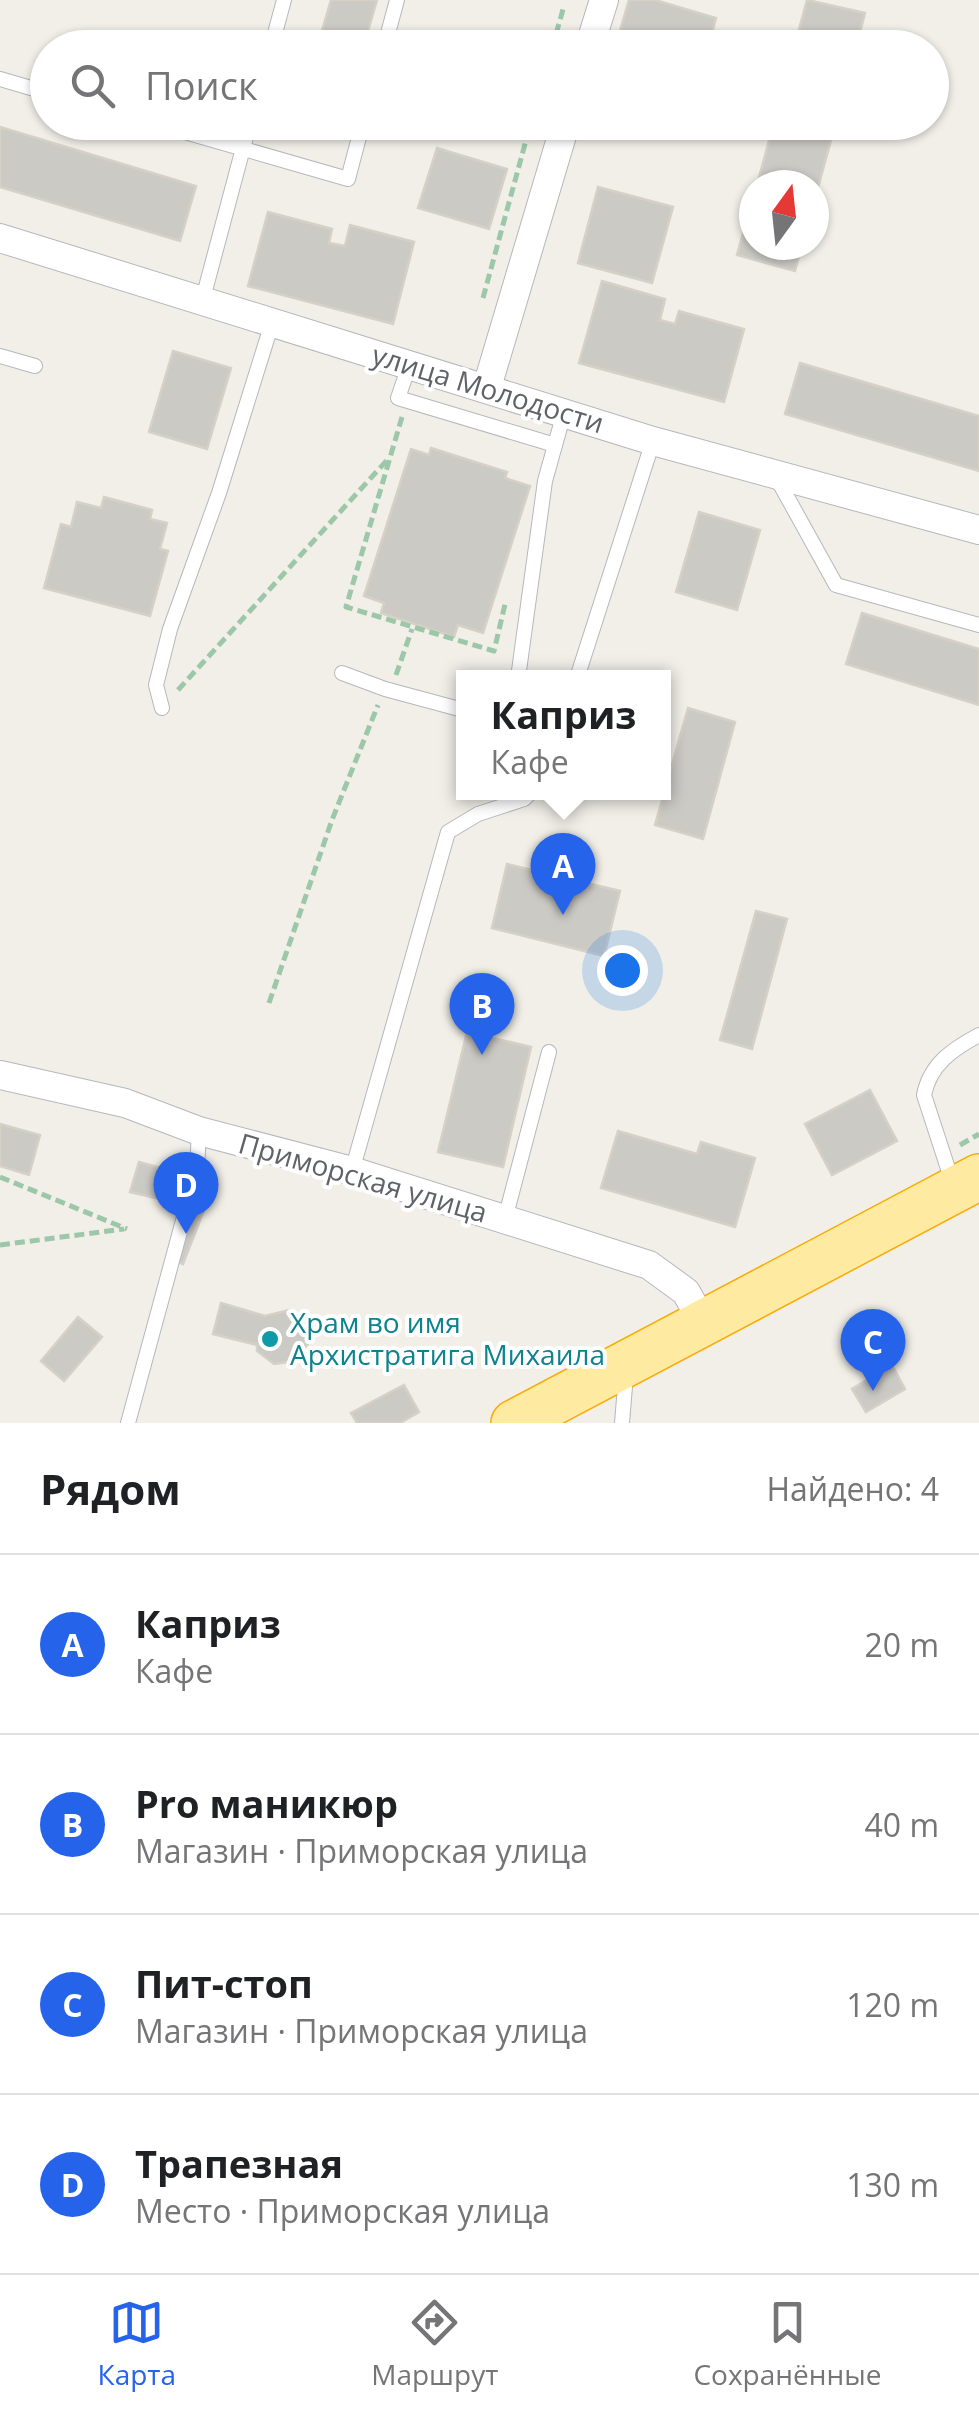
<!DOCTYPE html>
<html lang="ru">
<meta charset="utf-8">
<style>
:root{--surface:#fff;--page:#f2f2f2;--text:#202124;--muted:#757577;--line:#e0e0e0;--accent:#2563eb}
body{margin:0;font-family:"Open Sans",sans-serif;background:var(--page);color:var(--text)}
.compass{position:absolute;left:739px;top:170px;width:90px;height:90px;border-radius:50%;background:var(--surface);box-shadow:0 2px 8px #0004;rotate:15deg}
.you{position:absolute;left:622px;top:970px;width:35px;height:35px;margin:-25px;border:8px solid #fff;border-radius:50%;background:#1a73e8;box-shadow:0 0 0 15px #1a73e833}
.badge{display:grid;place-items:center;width:65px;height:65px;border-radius:50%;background:var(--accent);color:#fff;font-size:32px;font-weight:700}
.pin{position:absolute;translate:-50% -82px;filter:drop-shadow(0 2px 5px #0008)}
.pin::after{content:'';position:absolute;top:52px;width:35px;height:30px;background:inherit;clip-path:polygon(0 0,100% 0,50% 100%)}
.popup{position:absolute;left:456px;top:670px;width:215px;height:130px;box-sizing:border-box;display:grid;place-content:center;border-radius:0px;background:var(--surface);filter:drop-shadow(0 2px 8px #0005);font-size:32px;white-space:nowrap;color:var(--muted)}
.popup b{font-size:38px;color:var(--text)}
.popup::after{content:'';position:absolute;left:50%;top:100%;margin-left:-20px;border:20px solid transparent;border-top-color:var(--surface)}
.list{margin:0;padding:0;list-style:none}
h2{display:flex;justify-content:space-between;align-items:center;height:130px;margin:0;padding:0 40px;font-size:42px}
h2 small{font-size:32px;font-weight:400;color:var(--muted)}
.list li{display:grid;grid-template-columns:65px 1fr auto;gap:30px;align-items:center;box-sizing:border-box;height:180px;padding:0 40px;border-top:2px solid var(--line)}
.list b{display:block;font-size:38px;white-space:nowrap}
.list p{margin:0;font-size:32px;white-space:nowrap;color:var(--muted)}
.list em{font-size:32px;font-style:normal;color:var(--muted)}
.icon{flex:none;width:55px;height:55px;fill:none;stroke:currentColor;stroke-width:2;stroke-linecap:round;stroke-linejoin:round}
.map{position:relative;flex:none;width:979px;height:1423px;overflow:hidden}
.search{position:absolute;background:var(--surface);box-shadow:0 2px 8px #0004;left:30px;right:30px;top:30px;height:110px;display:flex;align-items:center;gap:25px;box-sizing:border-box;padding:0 35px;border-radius:55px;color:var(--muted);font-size:38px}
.sheet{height:850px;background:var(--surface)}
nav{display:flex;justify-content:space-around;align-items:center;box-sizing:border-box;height:140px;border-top:2px solid var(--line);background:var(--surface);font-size:28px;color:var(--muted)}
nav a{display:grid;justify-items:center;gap:5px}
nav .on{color:var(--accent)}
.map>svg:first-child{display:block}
.building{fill:#cccac5;stroke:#d6d1c6;stroke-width:2.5}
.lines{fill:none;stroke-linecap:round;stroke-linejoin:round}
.service-casing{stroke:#b5b8bc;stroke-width:16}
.minor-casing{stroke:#b5b8bc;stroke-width:30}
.trunk-casing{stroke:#f9ab00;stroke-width:48}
.path{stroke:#9cc7a9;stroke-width:5;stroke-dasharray:10 5;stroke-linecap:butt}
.service{stroke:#fff;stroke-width:14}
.minor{stroke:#fff;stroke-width:28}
.trunk{stroke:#feeaa1;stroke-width:45}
.culture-dot{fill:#0f9aa8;stroke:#fff;stroke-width:4}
.labels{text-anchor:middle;stroke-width:8;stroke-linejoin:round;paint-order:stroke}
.street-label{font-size:28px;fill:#5f6368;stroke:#fff}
.culture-label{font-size:28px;fill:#0d838f;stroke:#fff;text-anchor:start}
</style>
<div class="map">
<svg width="979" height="1423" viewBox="0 0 979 1423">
<rect width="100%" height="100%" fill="#f1efe8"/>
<!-- building -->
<g class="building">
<path d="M 331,0 L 377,0 L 363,48 L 317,48 Z"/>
<path d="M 629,0 L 655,0 L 716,18 L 708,48 L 615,48 Z"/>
<path d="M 807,0 L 865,13 L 856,48 L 794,48 Z"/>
<path d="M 295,122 L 340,122 L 336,138 L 294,126 Z"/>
<path d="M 640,122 L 686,122 L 682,135 Z"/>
<path d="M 774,122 L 836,122 L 814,202 L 814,185 L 757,185 Z"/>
<path d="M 0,127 L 196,186 L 180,241 L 0,187 Z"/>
<path d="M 437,148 L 507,169 L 489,229 L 418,208 Z"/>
<path d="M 598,187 L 673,207 L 652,283 L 578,263 Z"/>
<path d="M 754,194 L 754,245 L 802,245 L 795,271 L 737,255 Z"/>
<path d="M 268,212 L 332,229 L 329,243 L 345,246 L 350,225 L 414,242 L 393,324 L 248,286 Z"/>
<path d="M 602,281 L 665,299 L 660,320 L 675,324 L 679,311 L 744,329 L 724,402 L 579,363 Z"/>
<path d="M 173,351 L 231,368 L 207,449 L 149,432 Z"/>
<path d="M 800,363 L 979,416 L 979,471 L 785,414 Z"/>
<path d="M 431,448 L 507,472 L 505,478 L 530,486 L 483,633 L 458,625 L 454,637 L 381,613 L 384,603 L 364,596 L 411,449 L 429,455 Z"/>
<path d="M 104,497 L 152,510 L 150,519 L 167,523 L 160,549 L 168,551 L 150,616 L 44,588 L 61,524 L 71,527 L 77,502 L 101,508 Z"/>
<path d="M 699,512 L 760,530 L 737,610 L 676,592 Z"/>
<path d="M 862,613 L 979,649 L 979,705 L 846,664 Z"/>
<path d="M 688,708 L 735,722 L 703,839 L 655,825 Z"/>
<path d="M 507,864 L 620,891 L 604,956 L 492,928 Z"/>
<path d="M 756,911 L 787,919 L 752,1049 L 720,1040 Z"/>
<path d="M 467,1032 L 531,1047 L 503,1167 L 438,1152 Z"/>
<path d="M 870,1090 L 897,1141 L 832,1175 L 805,1124 Z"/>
<path d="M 0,1124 L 40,1135 L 29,1175 L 0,1166 Z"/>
<path d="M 618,1131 L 697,1154 L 701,1142 L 755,1158 L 735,1227 L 601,1188 Z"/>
<path d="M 139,1162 L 169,1170 L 160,1199 L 130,1192 Z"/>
<path d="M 188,1205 L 204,1210 L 183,1264 L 167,1257 Z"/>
<path d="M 221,1303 L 265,1316 L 289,1310 L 306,1323 L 308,1344 L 296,1361 L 274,1364 L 257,1351 L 257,1345 L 213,1334 Z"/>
<path d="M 78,1317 L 102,1337 L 64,1381 L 41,1361 Z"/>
<path d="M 892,1365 L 905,1389 L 866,1412 L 852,1389 Z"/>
<path d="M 404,1385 L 419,1412 L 400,1423 L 357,1423 L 351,1413 Z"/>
</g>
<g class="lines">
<!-- service casing -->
<g class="service-casing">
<g id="service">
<path d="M 271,48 L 284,0"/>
<path d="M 384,48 L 397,0"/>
<path d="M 0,79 L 48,93"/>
<path d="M 150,122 L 348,179 L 363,122"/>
<path d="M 202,302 L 250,122"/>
<path d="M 0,356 L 35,366"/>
<path d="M 410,363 L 398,398 L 555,445"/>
<path d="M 775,475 L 836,585 L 979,625"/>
<path d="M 342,673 L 385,689 L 463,710"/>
<path d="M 518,678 L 545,481 L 564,413"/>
<path d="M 577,678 L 653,441"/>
<path d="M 162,708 L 156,685 L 170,629 L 219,493 L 272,323"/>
<path d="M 352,1171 L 448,832 L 478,814 L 524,799 L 531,792"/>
<path d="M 953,1184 L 924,1095 C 930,1064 953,1049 979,1035"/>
<path d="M 505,1219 L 549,1052"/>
<path d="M 128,1423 L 197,1169 L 199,1131"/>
<path d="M 622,1423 L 626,1374"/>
</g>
</g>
<!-- minor casing -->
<g class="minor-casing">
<g id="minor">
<path d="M 589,48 L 604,0"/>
<path d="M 0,238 L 653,441 L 979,530"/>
<path d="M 487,387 L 566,122"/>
<path d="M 0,1075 L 125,1103 L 199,1131 L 352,1171 L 649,1265 L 686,1292 L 702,1321"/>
</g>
</g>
<!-- trunk casing -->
<g class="trunk-casing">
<path id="trunk" d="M 514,1423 L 979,1177"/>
</g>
<!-- path -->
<g class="path">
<path d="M 552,48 L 564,6"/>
<path d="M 483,298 L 531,122"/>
<path d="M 402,417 L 346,607 L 494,651 L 506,600"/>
<path d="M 396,675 L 412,629"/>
<path d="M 178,690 L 389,458"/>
<path d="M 269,1003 L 332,820 L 378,705"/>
<path d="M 960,1145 L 979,1134"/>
<path d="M 0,1177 L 127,1229"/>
<path d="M 0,1245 L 124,1229"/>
</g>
<!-- service -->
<use href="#service" class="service"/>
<!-- minor -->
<use href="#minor" class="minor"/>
<!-- trunk -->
<use href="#trunk" class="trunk"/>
</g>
<!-- markers -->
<circle class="culture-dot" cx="270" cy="1339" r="10"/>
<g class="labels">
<!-- street labels -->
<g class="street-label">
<text transform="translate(488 389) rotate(17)" y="10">улица Молодости</text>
<text transform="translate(363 1178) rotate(16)" y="10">Приморская улица</text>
</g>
<!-- culture labels -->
<g class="culture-label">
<text x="290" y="1333">Храм во имя<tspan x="290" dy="32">Архистратига Михаила</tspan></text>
</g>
</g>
</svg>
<svg class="compass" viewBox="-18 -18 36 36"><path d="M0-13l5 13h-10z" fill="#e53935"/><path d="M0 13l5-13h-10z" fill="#757577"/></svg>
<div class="you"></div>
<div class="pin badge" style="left:563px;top:915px">A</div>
<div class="popup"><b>Каприз</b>Кафе</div>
<div class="pin badge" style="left:482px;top:1055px">B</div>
<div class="pin badge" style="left:873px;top:1391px">C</div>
<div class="pin badge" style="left:186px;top:1234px">D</div>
<div class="search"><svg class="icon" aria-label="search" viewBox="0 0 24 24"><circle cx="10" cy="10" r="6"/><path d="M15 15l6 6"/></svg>Поиск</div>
</div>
<section class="sheet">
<h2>Рядом<small>Найдено: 4</small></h2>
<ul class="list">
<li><span class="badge">A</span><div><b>Каприз</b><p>Кафе</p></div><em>20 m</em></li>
<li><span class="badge">B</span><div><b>Pro маникюр</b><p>Магазин · Приморская улица</p></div><em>40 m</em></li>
<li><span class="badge">C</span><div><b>Пит-стоп</b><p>Магазин · Приморская улица</p></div><em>120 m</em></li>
<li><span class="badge">D</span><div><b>Трапезная</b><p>Место · Приморская улица</p></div><em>130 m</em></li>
</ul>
</section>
<nav>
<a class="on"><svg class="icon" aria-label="map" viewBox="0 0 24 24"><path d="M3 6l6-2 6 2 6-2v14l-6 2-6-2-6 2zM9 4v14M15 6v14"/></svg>Карта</a>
<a><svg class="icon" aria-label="directions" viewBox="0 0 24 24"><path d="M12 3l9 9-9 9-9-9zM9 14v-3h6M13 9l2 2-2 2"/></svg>Маршрут</a>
<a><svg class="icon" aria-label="saved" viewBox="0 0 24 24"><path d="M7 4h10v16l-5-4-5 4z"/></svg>Сохранённые</a>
</nav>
